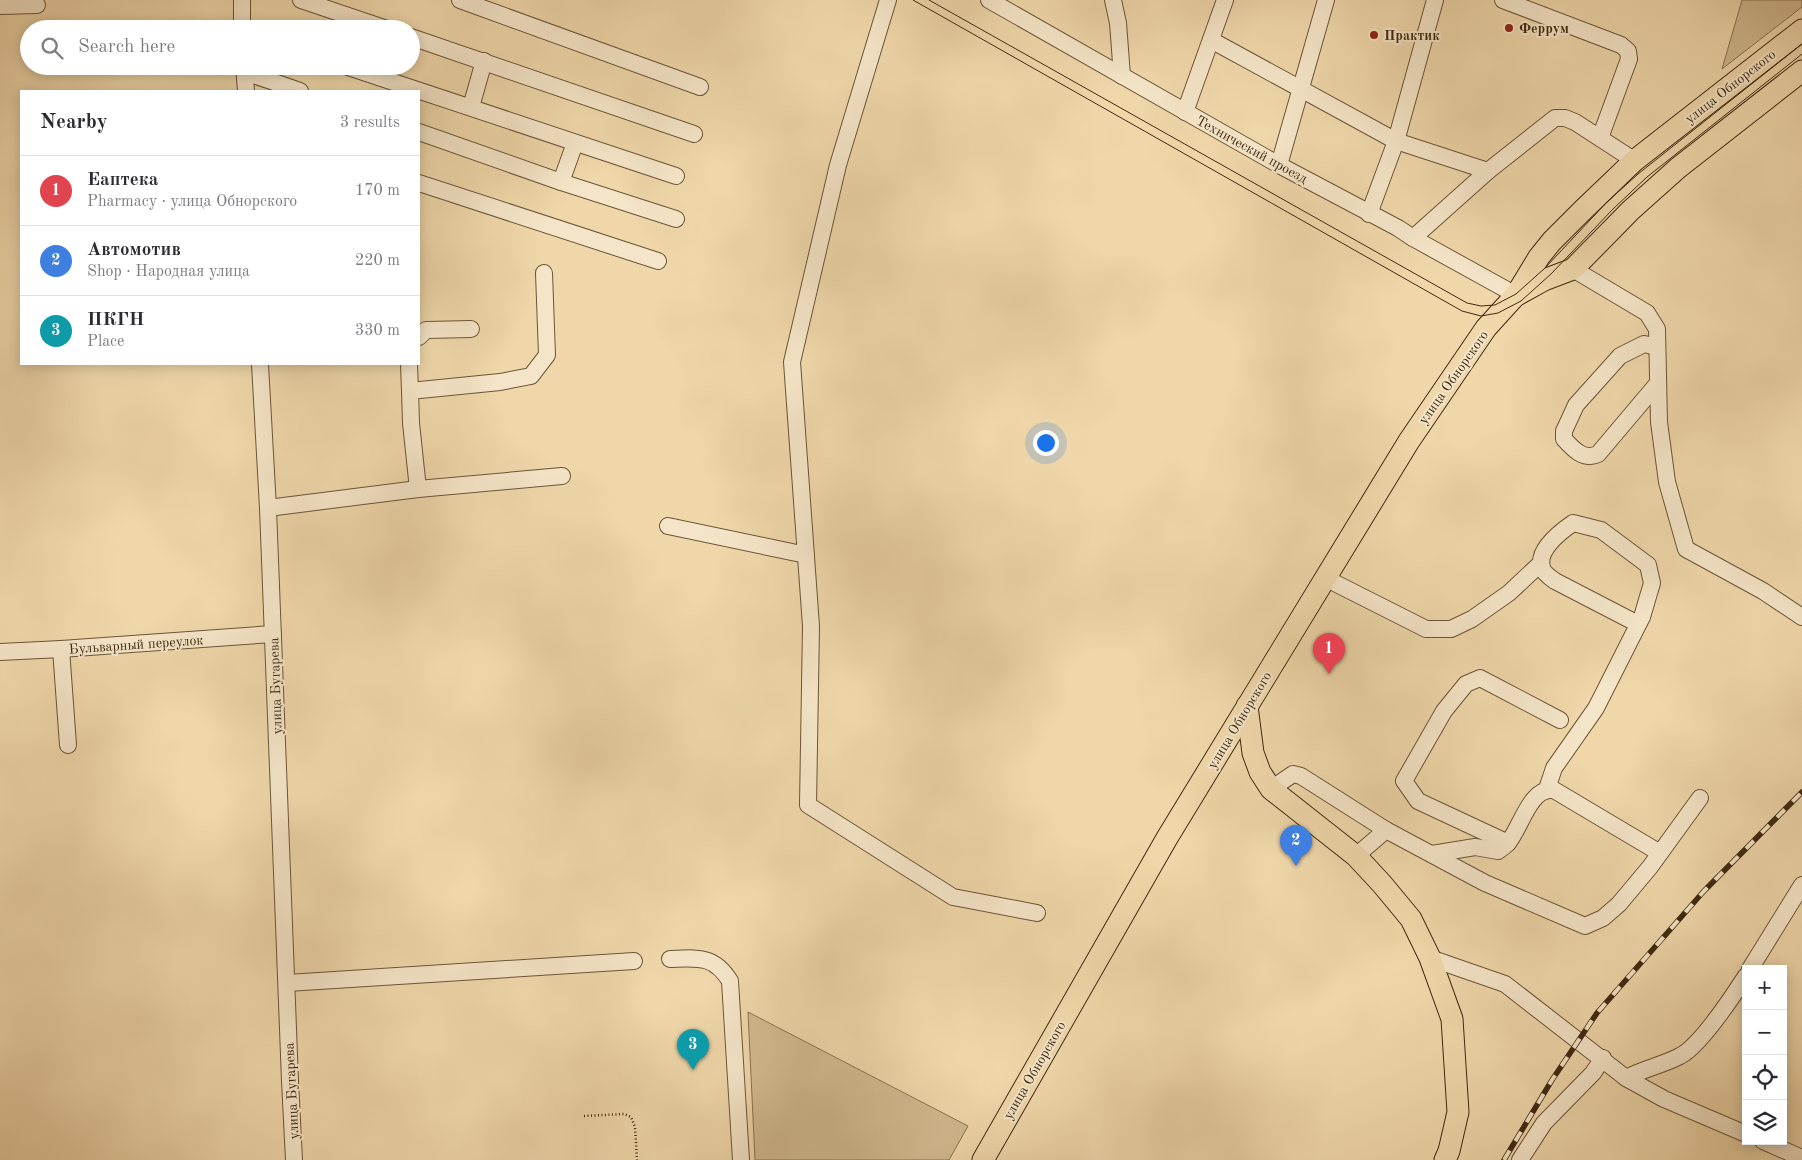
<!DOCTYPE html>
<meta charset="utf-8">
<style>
:root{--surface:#fff;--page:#f2f2f3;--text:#2b2b33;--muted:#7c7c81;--line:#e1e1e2;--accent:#8f2418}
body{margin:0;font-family:"Old Standard TT",serif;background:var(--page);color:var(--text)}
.controls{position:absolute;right:15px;bottom:15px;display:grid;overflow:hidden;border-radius:0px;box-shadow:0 2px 12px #0003}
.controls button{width:45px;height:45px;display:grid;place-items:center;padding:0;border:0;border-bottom:1px solid var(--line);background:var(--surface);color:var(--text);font:25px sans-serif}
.you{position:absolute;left:1045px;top:442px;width:18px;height:18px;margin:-12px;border:4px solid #fff;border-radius:50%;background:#1a73e8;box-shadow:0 0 0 8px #1a73e833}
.badge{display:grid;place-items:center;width:32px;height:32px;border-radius:50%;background:var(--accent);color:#fff;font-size:16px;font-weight:700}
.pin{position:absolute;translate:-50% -41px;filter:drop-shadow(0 1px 2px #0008)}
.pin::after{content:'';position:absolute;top:26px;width:18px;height:15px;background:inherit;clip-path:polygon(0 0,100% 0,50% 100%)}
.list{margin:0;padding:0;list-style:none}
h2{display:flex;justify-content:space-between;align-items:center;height:65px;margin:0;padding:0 20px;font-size:21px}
h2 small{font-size:16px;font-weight:400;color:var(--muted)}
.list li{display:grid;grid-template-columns:32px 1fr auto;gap:15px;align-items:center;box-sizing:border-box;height:70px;padding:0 20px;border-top:1px solid var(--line)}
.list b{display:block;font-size:19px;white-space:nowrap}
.list p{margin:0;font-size:16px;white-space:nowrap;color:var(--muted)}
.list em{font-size:16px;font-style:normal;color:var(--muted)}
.icon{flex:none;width:28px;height:28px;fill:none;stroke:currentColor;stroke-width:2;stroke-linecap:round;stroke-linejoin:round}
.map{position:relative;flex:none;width:1802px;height:1160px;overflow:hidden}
.search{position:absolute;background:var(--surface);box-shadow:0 2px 12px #0003;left:20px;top:20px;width:400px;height:55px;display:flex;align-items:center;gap:12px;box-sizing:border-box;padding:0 18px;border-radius:28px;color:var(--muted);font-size:19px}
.panel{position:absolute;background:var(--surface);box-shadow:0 2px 12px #0003;left:20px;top:90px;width:400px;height:275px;border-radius:0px}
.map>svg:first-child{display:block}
.green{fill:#d1ba90;stroke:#887250}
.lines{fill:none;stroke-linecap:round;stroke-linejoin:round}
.minor-casing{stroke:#6b5537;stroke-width:18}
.major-casing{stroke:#3f2a11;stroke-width:23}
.path{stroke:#3f2a11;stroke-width:2.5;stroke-dasharray:1 2.5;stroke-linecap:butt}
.minor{stroke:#f5e5c8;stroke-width:16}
.major{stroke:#efd7aa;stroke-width:21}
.tram{stroke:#3f2a11;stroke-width:1}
.rail-casing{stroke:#3f2a11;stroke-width:5.5}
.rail{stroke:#f5e5c8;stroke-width:4;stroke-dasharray:11;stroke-linecap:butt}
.poi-dot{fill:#8f2418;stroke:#f5e5c8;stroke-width:2}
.labels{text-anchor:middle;stroke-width:4;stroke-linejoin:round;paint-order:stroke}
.poi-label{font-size:14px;font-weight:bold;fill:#3f2a11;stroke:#f5e5c8;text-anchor:start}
.street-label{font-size:14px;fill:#3f2a11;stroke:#f5e5c8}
</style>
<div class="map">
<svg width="1802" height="1160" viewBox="0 0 1802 1160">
<rect width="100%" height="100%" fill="#efd7aa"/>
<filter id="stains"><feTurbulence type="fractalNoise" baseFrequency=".004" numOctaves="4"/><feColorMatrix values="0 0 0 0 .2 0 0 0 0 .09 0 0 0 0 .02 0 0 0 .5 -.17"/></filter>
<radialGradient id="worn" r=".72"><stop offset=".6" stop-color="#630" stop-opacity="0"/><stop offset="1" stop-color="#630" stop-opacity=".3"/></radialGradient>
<!-- green -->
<g class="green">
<path d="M 1742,0 L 1802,0 L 1802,7 L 1722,69 Z"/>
<path d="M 748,1012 L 968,1126 L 949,1160 L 755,1160 Z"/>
</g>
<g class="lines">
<!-- minor casing -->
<g class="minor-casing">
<g id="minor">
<path d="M 301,0 L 387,29"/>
<path d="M 460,0 L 700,87"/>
<path d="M 888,0 L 838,165 L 792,362 L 811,626 L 808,805 L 953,897 L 1037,913"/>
<path d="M 989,0 L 1279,165 L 1398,228 L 1413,238 L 1516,295"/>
<path d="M 1113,0 L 1118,23 L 1122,76"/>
<path d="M 1503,0 L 1621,45 L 1628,51 L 1629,59 L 1600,138"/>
<path d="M 0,6 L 37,5"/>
<path d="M 242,29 L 242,0"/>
<path d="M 411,37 L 694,134"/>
<path d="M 1211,40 L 1396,141 L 1435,0"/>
<path d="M 244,66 L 246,91"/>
<path d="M 345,66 L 676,176"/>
<path d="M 245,72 L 300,91"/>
<path d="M 471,107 L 484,61"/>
<path d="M 1185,112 L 1225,0"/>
<path d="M 419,132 L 561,182 L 676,219"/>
<path d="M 1279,165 L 1326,0"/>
<path d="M 561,182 L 575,143"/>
<path d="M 419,183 L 658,261"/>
<path d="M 1369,214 L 1396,141 L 1488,171"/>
<path d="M 1413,238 L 1488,171 L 1555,118 L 1565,118 L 1575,122 L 1629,157 L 1634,161"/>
<path d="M 1573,269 L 1647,313 L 1657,329 L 1659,422 L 1667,482 L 1686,549 L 1763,591 L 1802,617"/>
<path d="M 419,337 L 426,330 L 471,329"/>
<path d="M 1657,347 L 1644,344 L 1620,356 L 1576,405 L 1564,431 L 1564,439 C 1573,449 1584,461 1598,454 L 1658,383"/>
<path d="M 260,364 L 268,508"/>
<path d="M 409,364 L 410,391"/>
<path d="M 418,489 L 411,423 L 410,391 L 500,382 L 531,376 L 547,355 L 544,273"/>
<path d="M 668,526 L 806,555"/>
<path d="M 1325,578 L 1426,629 L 1451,629 L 1472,619 L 1509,593 L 1541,563"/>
<path d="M 61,649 L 68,745"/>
<path d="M 0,652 L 61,649 L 273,634"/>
<path d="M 1271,789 L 1293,774 L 1301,776 L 1386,830"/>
<path d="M 1547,789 L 1554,768 L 1596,708 L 1642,617 L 1652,583 L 1648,565 L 1601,530 L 1573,523 C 1560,532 1534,552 1543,570 C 1545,574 1551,578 1555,581 L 1638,624"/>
<path d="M 1508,843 L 1418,801 L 1404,781 L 1444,711 L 1466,684 L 1480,678 L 1560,720"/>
<path d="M 1432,854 L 1475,847 L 1498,851 C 1501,849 1505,846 1507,844 C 1521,829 1529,787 1554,790 L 1660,853"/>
<path d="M 1356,856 L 1386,830 L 1485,883 L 1585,926 L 1603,918 L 1619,904 L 1650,867 L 1700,798"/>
<path d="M 1430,958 L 1505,984 L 1626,1078 C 1643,1069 1663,1065 1680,1056 C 1700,1046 1733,996 1746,976"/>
<path d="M 670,959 C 698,958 714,955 730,981 L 741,1160"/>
<path d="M 1750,969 L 1802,885"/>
<path d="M 287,983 L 634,961"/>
<path d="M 1626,1078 L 1664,1099 L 1746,1134"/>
<path d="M 1763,1141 L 1802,1158"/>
<path d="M 294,1160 L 290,1081 L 268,508 L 418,489 L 562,476"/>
<path d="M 1520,1160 L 1544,1123 L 1593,1073 L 1603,1058"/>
</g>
</g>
<!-- major casing -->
<g class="major-casing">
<g id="major">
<path d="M 1517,295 L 1544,280 L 1573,269 L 1631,210 L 1678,168 L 1802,71"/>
<path d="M 1247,706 L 1253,753 L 1260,772 L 1271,789 L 1356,856 L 1382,884 L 1411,919 L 1430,958 L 1452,1019 L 1458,1112 L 1449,1151 L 1445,1160"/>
<path d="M 983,1160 L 1167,838 L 1409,441 L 1486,328 L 1516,295 L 1539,257 L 1552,241 L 1584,209 L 1634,161 L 1802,30"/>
</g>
</g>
<!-- path -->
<path class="path" d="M 584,1116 L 624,1114 L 631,1117 L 635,1127 L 637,1160"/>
<!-- minor -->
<use href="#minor" class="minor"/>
<!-- major -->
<use href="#major" class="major"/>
<!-- tram -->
<g class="tram">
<path d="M 913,0 L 1462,311 L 1481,316 L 1498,313 L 1521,301 L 1551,274 L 1613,209 L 1647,177 L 1802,54"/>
<path d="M 929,0 L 1467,303 L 1481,306 L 1495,305 L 1516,294 L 1545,268 L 1607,202 L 1638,174 L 1802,44"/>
</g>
<!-- rail casing -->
<g class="rail-casing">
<path id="rail" d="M 1504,1160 L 1552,1080 L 1597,1013 L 1704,891 L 1802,792"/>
</g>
<!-- rail -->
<use href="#rail" class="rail"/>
</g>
<!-- markers -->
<g class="poi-dot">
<circle cx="1509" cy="28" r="5"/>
<circle cx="1374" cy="35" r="5"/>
</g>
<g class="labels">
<!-- poi labels -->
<g class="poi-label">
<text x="1519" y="33">Феррум</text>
<text x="1384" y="40">Практик</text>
</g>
<!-- street labels -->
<g class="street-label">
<text transform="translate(1730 86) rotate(-38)" y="5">улица Обнорского</text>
<text transform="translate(1252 149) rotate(29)" y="5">Технический проезд</text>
<text transform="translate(1453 377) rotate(-55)" y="5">улица Обнорского</text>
<text transform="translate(136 644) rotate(-4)" y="5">Бульварный переулок</text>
<text transform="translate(275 686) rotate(-92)" y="5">улица Бугарева</text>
<text transform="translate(1239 720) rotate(-59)" y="5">улица Обнорского</text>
<text transform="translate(1034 1070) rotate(-60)" y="5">улица Обнорского</text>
<text transform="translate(291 1091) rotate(-93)" y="5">улица Бугарева</text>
</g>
</g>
<rect width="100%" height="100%" filter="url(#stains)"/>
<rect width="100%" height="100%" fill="url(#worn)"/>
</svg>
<div class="controls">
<button>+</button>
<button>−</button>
<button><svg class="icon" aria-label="locate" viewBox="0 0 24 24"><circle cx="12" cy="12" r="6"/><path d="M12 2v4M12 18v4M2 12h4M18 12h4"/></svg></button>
<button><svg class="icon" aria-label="layers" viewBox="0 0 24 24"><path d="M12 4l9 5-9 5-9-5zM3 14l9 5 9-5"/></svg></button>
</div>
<div class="you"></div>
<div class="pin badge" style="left:1329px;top:674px;background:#e0444e">1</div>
<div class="pin badge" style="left:1296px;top:866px;background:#3f7fe0">2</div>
<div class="pin badge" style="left:693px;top:1070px;background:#0f9aa8">3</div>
<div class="search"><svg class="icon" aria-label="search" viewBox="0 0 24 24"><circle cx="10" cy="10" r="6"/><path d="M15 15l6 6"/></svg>Search here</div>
<section class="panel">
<h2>Nearby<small>3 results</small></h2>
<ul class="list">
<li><span class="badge" style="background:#e0444e">1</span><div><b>Еаптека</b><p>Pharmacy · улица Обнорского</p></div><em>170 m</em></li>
<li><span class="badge" style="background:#3f7fe0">2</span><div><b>Автомотив</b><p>Shop · Народная улица</p></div><em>220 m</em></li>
<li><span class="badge" style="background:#0f9aa8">3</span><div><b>ПКГН</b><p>Place</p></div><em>330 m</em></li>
</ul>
</section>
</div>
